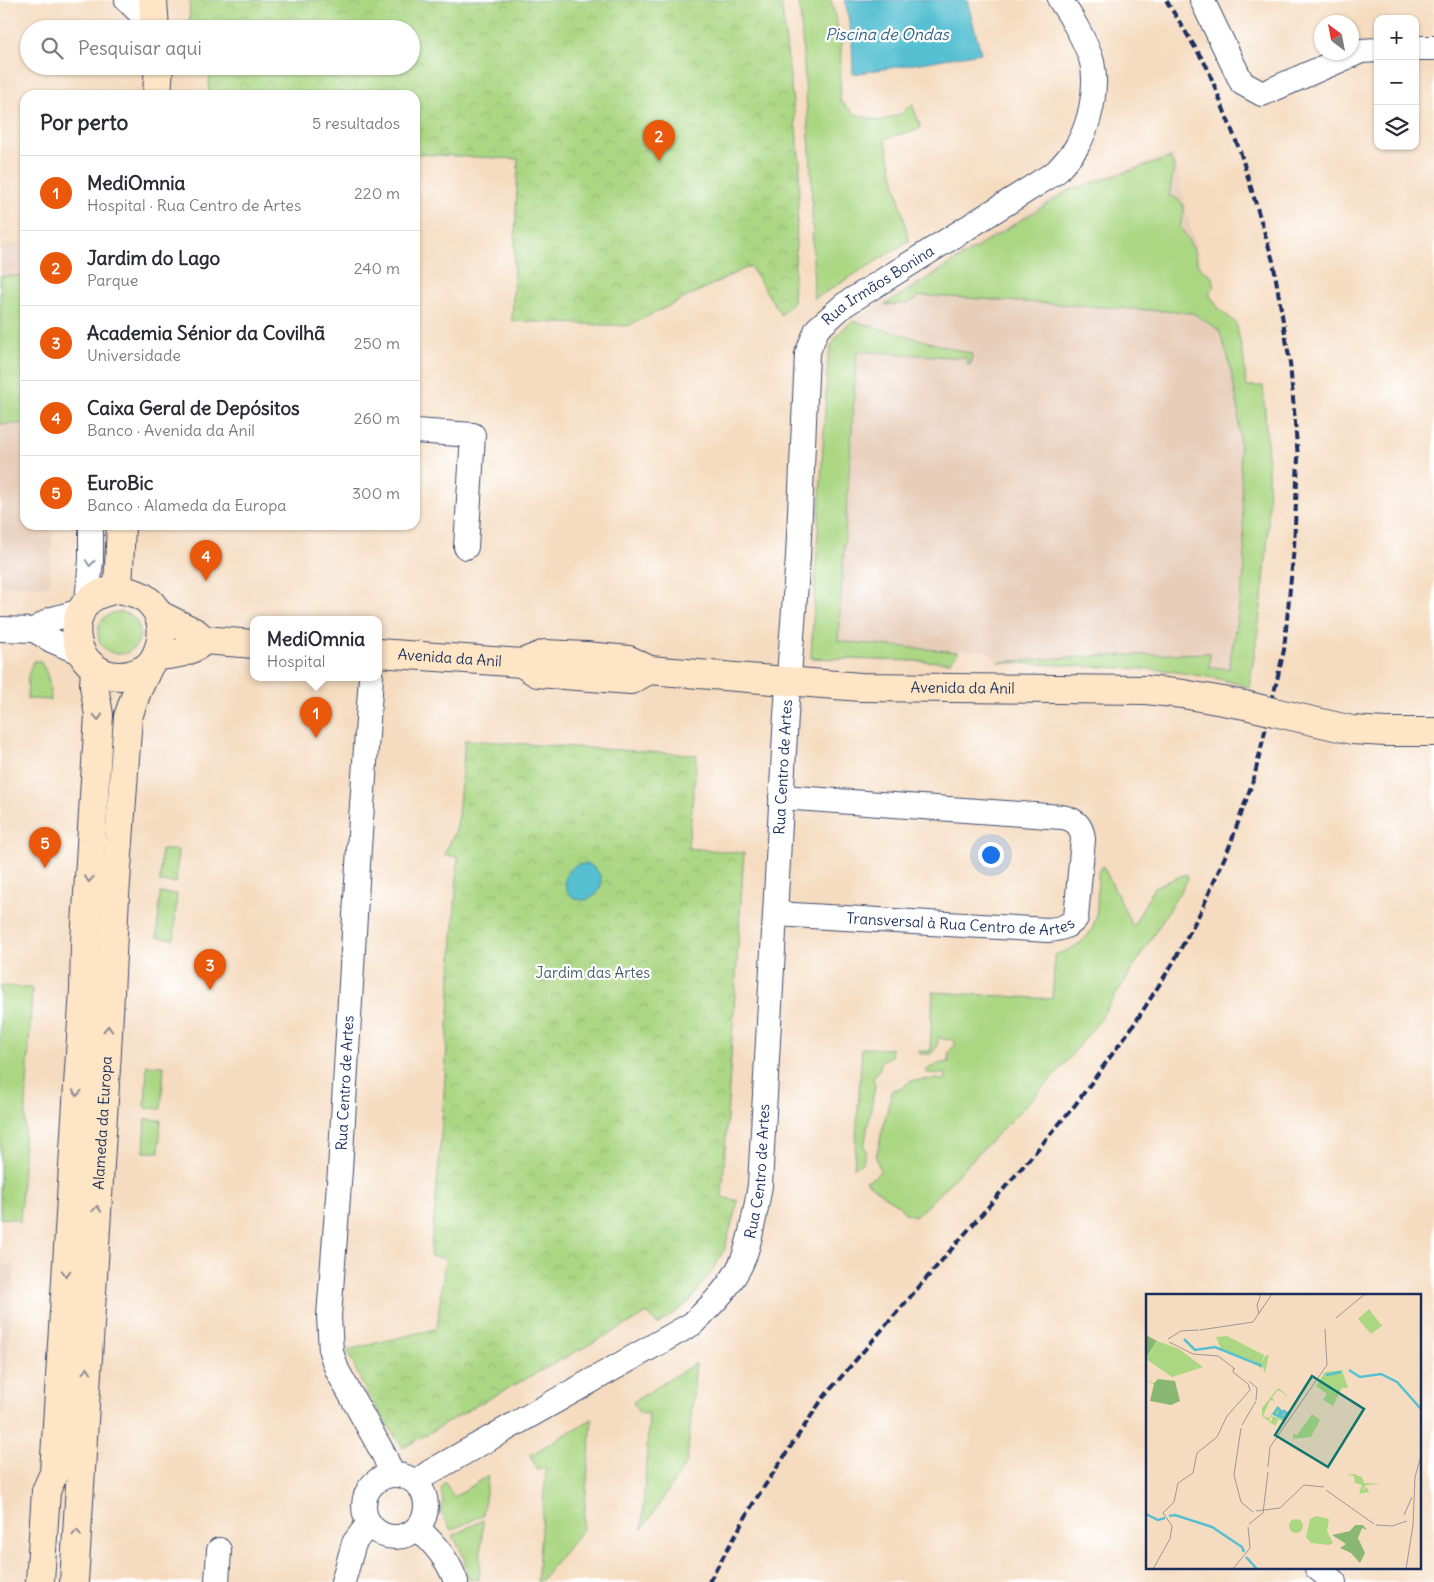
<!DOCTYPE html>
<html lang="pt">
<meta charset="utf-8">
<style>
:root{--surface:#fff;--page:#f7f7f7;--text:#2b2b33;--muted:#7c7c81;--line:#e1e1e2;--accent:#ea580c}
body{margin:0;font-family:Delius,sans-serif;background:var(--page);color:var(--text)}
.controls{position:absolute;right:15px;top:15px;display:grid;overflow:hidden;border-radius:10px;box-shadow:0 1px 4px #0004}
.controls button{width:45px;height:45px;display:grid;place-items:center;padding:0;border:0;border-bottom:1px solid var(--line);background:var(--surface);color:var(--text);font:25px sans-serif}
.compass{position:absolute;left:1314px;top:15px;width:45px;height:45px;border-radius:50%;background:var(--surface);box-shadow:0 1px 4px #0004;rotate:328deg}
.you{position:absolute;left:990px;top:854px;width:18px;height:18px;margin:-12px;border:4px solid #fff;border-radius:50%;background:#1a73e8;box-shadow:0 0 0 8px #1a73e833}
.badge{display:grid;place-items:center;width:32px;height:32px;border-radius:50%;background:var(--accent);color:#fff;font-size:16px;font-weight:700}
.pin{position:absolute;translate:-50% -41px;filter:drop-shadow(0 1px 2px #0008)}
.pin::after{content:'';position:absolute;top:26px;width:18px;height:15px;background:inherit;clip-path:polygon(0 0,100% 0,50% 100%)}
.popup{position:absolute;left:250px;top:616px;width:132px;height:65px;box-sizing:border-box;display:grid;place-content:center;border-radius:10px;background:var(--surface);filter:drop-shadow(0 1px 4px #0005);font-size:16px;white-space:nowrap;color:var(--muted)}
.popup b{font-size:19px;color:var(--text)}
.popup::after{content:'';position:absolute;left:50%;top:100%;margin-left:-10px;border:10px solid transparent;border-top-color:var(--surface)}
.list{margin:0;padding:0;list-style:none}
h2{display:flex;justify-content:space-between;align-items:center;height:65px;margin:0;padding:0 20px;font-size:21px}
h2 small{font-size:16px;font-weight:400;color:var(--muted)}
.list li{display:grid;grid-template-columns:32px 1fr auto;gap:15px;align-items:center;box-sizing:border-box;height:75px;padding:0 20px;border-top:1px solid var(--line)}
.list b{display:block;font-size:19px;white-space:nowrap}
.list p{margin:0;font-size:16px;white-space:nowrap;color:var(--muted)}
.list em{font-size:16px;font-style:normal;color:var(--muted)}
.icon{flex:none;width:28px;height:28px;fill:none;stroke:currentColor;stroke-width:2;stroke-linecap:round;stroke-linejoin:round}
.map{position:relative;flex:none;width:1434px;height:1582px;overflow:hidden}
.search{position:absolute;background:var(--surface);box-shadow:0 1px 4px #0004;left:20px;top:20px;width:400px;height:55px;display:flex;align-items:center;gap:12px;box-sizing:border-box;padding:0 18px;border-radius:28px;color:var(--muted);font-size:19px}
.panel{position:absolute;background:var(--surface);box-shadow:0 1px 4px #0004;left:20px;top:90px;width:400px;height:440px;border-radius:15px}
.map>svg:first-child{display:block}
.built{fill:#e8ceb9}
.green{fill:#abd783;stroke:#638370}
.park{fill:url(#park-crowns);stroke:#638370}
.water{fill:#56c0d2;stroke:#387898}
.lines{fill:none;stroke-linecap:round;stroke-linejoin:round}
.street-casing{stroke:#3c496d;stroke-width:26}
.secondary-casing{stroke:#3c496d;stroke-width:30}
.street{stroke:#fff;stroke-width:24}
.secondary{stroke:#fde5c5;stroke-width:28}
.rail{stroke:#1b2f5e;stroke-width:4;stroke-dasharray:8 4;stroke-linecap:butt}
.secondary-bridge-casing{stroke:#3c496d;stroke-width:30;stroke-linecap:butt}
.secondary-bridge{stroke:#fde5c5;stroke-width:28}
.oneway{stroke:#8d97ae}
.oneway2{stroke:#8c8a92}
.labels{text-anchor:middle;stroke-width:4.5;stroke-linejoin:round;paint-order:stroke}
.street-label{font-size:15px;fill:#1b2f5e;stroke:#fff}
.park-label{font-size:15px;fill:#466169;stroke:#fff}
.water-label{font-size:16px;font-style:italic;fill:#306287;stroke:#fff}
.inset-river{fill:none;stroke:#56c0d2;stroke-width:2.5}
.inset-road{fill:none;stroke:#9e9698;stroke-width:1}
.view{fill:#0f766e;fill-opacity:0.15;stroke:#0f766e;stroke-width:2.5}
.inset-edge{fill:none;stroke:#1b2f5e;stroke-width:2.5}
</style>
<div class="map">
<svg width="1434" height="1582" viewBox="0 0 1434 1582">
<defs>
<pattern id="park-crowns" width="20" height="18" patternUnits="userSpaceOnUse" patternTransform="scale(1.25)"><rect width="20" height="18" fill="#abd783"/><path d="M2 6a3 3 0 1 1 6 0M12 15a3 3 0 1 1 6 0" fill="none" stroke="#93b974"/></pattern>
</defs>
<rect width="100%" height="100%" fill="#fff"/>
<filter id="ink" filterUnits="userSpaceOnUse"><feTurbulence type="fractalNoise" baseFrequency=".02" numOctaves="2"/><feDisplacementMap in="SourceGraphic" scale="10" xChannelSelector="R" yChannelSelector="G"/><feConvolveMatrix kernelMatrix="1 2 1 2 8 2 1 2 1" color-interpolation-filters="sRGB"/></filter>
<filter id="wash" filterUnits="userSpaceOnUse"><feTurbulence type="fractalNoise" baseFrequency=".0096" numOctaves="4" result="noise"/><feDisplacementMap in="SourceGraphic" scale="20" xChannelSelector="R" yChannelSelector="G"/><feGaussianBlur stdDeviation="1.12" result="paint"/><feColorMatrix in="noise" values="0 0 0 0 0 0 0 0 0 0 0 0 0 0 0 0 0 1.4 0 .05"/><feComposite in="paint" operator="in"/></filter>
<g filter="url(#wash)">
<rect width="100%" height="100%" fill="#f5dbbf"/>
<!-- built -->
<g class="built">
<path d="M 1173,154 L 1193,238 L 1231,359 L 1238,410 L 1244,569 L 1229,669 L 997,662 L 987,651 L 960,649 L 956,657 L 950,663 L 810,659 L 827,358 L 830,346 L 835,337 L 846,326 L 862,315 L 1068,188 Z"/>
<path d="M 25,242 L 25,525 L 53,525 L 50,586 L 0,585 L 0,247 Z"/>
<path d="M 0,1264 L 15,1265 L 3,1415 L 0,1415 Z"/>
</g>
<!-- green -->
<g class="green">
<path d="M 798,0 L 831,0 L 841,41 L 840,101 L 855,114 L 880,121 L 901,114 L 912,104 L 921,128 L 885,139 L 909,241 L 814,299 L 811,166 L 800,10 Z"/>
<path d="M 1170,158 L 1174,168 L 1169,196 L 1176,198 L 1183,204 L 1184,212 L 1180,226 L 1193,248 L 1198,266 L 1212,276 L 1214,286 L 1209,294 L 1219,309 L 1236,323 L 1244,360 L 1246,386 L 1263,386 C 1267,439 1271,493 1267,546 C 1264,593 1257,640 1249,687 L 1220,679 L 1164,670 L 998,662 L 1099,656 L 1210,653 L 1209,667 L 1229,669 L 1245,568 L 1238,407 L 1228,357 L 1219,330 L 1193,313 L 934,296 L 921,296 L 909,303 L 885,305 L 1068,191 Z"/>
<rect x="0" y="276" width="25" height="148"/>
<path d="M 853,321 L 972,354 L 971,364 L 967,365 L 967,358 L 857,351 L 838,641 L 959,652 L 950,662 L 811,658 L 828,358 C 832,341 838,332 853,321 Z"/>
<circle cx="119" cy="633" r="21"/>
<path d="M 33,661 L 40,661 C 49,674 50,685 51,700 L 27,699 L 28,676 Z"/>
<path d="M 161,850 L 178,850 L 176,883 L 160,882 Z"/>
<path d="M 1103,866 L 1133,927 L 1154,887 L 1186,874 L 1188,879 L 1123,984 L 1095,1026 L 1058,1072 L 923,1210 L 914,1216 L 905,1213 L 898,1205 L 885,1197 L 866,1181 L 874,1177 L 880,1171 L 876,1157 L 892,1090 L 902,1088 L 910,1081 L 934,1079 L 944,1080 L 946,1078 L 946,1074 L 927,1073 L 925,1071 L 937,1064 L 949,1062 L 949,1052 L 955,1045 L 955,1041 C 949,1038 945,1041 939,1037 L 936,1048 L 931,1054 L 920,1054 L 919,1051 L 930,1051 L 933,992 L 1052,999 L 1055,955 C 1104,939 1096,915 1098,872 Z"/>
<path d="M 160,893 L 177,894 L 174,939 L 157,937 Z"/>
<path d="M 0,986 L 32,988 L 20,1223 L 15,1219 L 0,1218 Z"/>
<path d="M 862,1048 L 892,1049 L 891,1056 L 881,1061 L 880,1068 L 873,1079 L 875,1086 L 864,1147 L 866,1150 L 863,1162 L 854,1168 Z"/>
<path d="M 147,1065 L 164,1066 L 161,1109 L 145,1108 Z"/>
<path d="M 146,1119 L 161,1120 L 159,1152 L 144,1152 Z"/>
<path d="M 696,1363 L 687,1462 L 642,1530 L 649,1414 L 639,1413 L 633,1402 Z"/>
<path d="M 592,1419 L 583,1529 L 540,1582 L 537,1582 L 546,1469 L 537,1469 L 530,1455 Z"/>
<path d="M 488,1476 L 483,1515 L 451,1530 L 441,1512 C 441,1509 442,1506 443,1503 C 443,1494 438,1490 445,1482 L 454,1497 Z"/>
<path d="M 483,1520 L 479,1580 L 468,1579 L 464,1557 L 453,1535 Z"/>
</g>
<!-- park -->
<g class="park">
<path d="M 190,0 L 781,0 L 800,164 L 793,301 L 781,315 L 750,266 L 628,326 L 512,321 L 518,159 L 415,154 L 415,95 L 208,95 L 211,66 L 411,66 L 411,29 L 189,29 Z"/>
<path d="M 465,740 L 697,755 L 688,848 L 744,853 L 722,1197 L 738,1201 L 725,1248 L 714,1268 L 690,1301 L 657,1325 L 648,1313 L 479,1404 L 403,1448 L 367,1394 L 347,1350 L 435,1329 L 437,1327 L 445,1259 L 430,1256 C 445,1123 449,990 458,857 L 444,855 L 457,827 Z"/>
</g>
<!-- water -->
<g class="water">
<path d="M 845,0 L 967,0 L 981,53 L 853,74 L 852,37 Z"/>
<circle cx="583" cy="882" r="18"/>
</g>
</g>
<g filter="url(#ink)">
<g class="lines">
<!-- street casing -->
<g class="street-casing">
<g id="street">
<path d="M 127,0 L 144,17 L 155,24"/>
<path d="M 1202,0 L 1242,83 L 1262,94 L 1361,51 L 1378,50"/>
<path d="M 1415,48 L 1434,48"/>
<path d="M 415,431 L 473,435 L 466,547"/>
<path d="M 87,601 L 91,560 L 91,525"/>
<path d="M 0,629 L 34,630 L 51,640 L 81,653"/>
<path d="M 34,630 L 52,619 L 81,611"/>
<path d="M 371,677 L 359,848 L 340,1170 L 329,1316 L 331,1352 L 337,1370 L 384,1455 L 392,1474"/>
<path id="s1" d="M 776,914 L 1048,930 C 1060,929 1068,927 1076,918 L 1083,839 C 1082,826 1075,819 1062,817 L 781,797"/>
<circle cx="395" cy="1506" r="31"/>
<path id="s2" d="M 416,1482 L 430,1472 L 692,1324 C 712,1305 734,1283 744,1257 C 752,1234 756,1209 760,1185 L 786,715 L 798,557 L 807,354 L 817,329 L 844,305 L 1056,172 C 1063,164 1071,156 1076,148 C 1090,125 1098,88 1092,62 C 1087,44 1071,16 1060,0"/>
<path d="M 417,1528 C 434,1543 449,1560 456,1582"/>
<path d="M 1317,1568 L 1334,1582"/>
<path d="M 217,1582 L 219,1550"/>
<path d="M 343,1582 L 354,1543 L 369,1523"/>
</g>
</g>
<!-- secondary casing -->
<g class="secondary-casing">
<g id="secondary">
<path d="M 153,0 L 155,29"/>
<path d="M 157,95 L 159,66"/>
<path d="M 118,589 C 124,590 131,592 137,594 C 162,604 167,633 156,655 C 151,666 144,670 133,674 C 98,684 69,653 78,619 C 80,613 82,607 87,602 C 95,594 108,591 118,589 Z"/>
<path d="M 118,589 L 121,525"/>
<path d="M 160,615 L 196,633 L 204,640 L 254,644"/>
<path id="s3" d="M 378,653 L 522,663 L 545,654 L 586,656 L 629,660 L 649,670 L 861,687 L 1146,690 L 1183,694 L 1245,705"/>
<path d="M 156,656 C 173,655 192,653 204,640"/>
<path d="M 523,664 L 537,673 L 631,680 L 649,670"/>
<path d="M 1274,712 L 1352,730 L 1386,732 L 1434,732"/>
<path d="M 40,1582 L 46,1491 L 54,1473 L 84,989 L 85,942 L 99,715 L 94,686 L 95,668"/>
<path id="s4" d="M 74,1582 L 107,1052 L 115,896 L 128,717 L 137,691 L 148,668"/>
</g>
</g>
<!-- street -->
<use href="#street" class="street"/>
<!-- secondary -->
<use href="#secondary" class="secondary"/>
<!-- rail -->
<path class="rail" d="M 709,1582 L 754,1502 L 823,1398 L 1026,1163 L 1075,1105 L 1135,1023 L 1173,963 L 1202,909 L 1230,845 L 1254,778 L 1284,650 L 1294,547 L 1298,458 L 1290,363 L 1273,261 L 1240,151 L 1207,67 L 1166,0"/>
<!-- secondary-bridge casing -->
<g class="secondary-bridge-casing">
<path id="secondary-bridge" d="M 1245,705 L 1274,712"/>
</g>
<!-- secondary-bridge -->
<use href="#secondary-bridge" class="secondary-bridge"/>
</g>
<!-- one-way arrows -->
<defs><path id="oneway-chevron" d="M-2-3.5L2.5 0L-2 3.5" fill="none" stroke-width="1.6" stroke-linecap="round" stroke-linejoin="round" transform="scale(1.25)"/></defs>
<use class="oneway" href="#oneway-chevron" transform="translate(90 563) rotate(94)"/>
<g class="oneway2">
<use href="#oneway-chevron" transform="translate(98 717) rotate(88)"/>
<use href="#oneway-chevron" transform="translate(89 879) rotate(94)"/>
<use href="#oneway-chevron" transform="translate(108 1029) rotate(-87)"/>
<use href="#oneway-chevron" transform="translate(77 1093) rotate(94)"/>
<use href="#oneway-chevron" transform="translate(97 1209) rotate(-86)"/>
<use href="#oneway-chevron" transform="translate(66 1273) rotate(93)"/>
<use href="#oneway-chevron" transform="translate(87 1371) rotate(-86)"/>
<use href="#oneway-chevron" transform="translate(77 1533) rotate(-86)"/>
</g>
</g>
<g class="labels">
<!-- street labels -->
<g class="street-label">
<text dy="5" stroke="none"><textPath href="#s2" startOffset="1412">Rua Irmãos Bonina</textPath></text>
<text dy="5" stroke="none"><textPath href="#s3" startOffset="72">Avenida da Anil</textPath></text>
<text dy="5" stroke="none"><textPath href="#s3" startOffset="590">Avenida da Anil</textPath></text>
<text dy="5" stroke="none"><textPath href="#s2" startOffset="896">Rua Centro de Artes</textPath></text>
<text dy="5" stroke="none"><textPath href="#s1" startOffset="185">Transversal à Rua Centro de Artes</textPath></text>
<text transform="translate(345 1083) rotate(-87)" y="5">Rua Centro de Artes</text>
<text dy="5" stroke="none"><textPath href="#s4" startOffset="460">Alameda da Europa</textPath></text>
<text dy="5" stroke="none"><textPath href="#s2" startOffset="491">Rua Centro de Artes</textPath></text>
</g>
<!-- park labels -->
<g class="park-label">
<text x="593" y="978">Jardim das Artes</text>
</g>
<!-- water labels -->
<g class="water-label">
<text x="887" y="40">Piscina de Ondas</text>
</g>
</g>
<!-- overview -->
<g transform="translate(1146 1294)">
<rect width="275" height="275" fill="#f5dbbf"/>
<path d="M 223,15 L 236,32 L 225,40 L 212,25 ZM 132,94 L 141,101 L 137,106 L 140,101 L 132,96 L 126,104 L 129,107 L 124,106 L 117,122 L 123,124 L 131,112 L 134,114 L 132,114 L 131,115 L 135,117 L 132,122 L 127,120 L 123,126 L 125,128 L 127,122 L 131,124 L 128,129 L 138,116 L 144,119 L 138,128 L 133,125 L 129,132 L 116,122 L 116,114 ZM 208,180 L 216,183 L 218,189 L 236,190 L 220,191 L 217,196 L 221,193 L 223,198 L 213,200 L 216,191 L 209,189 L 208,182 L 201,181 ZM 170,222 L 183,225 L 181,237 L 187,249 L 183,251 L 165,249 L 160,243 L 164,225 ZM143 232a7 7 0 1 1 14 0a7 7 0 1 1-14 0Z" fill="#abd783"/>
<path d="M 0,41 L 11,47 L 0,64 ZM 0,85 L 7,90 L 12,85 L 29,87 L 34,107 L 25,111 L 4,107 L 8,90 ZM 209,231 L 217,231 L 221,236 L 216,234 L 212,244 L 219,259 L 214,269 L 205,259 L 194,254 L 200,250 L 186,241 L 204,237 Z" fill="#88b871"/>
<path d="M 81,42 L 118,61 L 116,70 L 119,62 L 123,61 L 119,79 L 116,71 L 115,75 L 109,68 L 75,55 L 70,43 ZM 11,47 L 33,55 L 57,73 L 26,83 L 0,65 ZM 196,76 L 202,94 L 196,94 L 187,112 L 177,106 L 181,100 L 170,92 L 179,78 ZM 166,120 L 174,126 L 165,143 L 147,145 L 147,140 L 151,141 Z" fill="#abd783"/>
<path class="inset-river" d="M 38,45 L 49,56 L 69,53 L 116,72M 203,76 L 214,83 L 235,80 L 251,88 L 275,115M 180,81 L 195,78M 132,114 L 135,117 L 132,122 L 128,120 ZM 138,117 L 141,119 L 137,124 L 134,122 ZM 0,220 L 12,226 L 19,224M 23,222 L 29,221 L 66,233 L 96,253 L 98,258M 100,263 L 111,275"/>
<path class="inset-road" d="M 113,20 L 111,11 L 115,0M 190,24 L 219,0M 54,36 L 107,28 L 126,0M 22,45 L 35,37 L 53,36M 23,48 L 47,60 L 72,62 L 89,75M 103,87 L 111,94 L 110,106M 156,107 L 181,71 L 179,35M 96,131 L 110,107M 95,134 L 88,181 L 95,208 L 107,218M 122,173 L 124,153 L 156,107M 180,196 L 228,230M 110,217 L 134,214 L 158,191 L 178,193M 258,221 L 266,203M 103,230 L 117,219 L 122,178M 230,231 L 246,232 L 261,227M 7,275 L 24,245 L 26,232 L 17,219 L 28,208 L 32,189 L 47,179 L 51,159 L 71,143 L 81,122 L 104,96 L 102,90 L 87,78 L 88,74M 87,275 L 104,254 L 102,233M 260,275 L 267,231 L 269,183 L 275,162"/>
<path class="view" d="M 166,82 L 218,115 L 182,173 L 129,141 Z"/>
<rect width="275" height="275" class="inset-edge"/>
</g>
</svg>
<div class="controls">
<button>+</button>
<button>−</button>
<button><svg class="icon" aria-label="layers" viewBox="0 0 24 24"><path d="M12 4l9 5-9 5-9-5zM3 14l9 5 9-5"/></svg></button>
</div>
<svg class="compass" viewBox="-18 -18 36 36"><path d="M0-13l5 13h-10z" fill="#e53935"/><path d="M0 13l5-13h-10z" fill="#7c7c81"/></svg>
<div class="you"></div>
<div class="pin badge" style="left:316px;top:738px">1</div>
<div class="popup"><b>MediOmnia</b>Hospital</div>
<div class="pin badge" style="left:659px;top:161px">2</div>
<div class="pin badge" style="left:210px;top:990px">3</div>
<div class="pin badge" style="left:206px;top:581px">4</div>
<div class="pin badge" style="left:45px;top:868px">5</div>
<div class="search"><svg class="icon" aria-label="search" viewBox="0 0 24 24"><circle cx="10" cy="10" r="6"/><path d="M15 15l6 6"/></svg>Pesquisar aqui</div>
<section class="panel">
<h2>Por perto<small>5 resultados</small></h2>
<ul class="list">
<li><span class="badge">1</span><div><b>MediOmnia</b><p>Hospital · Rua Centro de Artes</p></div><em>220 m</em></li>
<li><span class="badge">2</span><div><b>Jardim do Lago</b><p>Parque</p></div><em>240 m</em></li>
<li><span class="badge">3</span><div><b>Academia Sénior da Covilhã</b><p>Universidade</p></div><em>250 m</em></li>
<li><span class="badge">4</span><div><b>Caixa Geral de Depósitos</b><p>Banco · Avenida da Anil</p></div><em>260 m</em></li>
<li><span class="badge">5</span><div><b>EuroBic</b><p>Banco · Alameda da Europa</p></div><em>300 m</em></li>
</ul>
</section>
</div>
